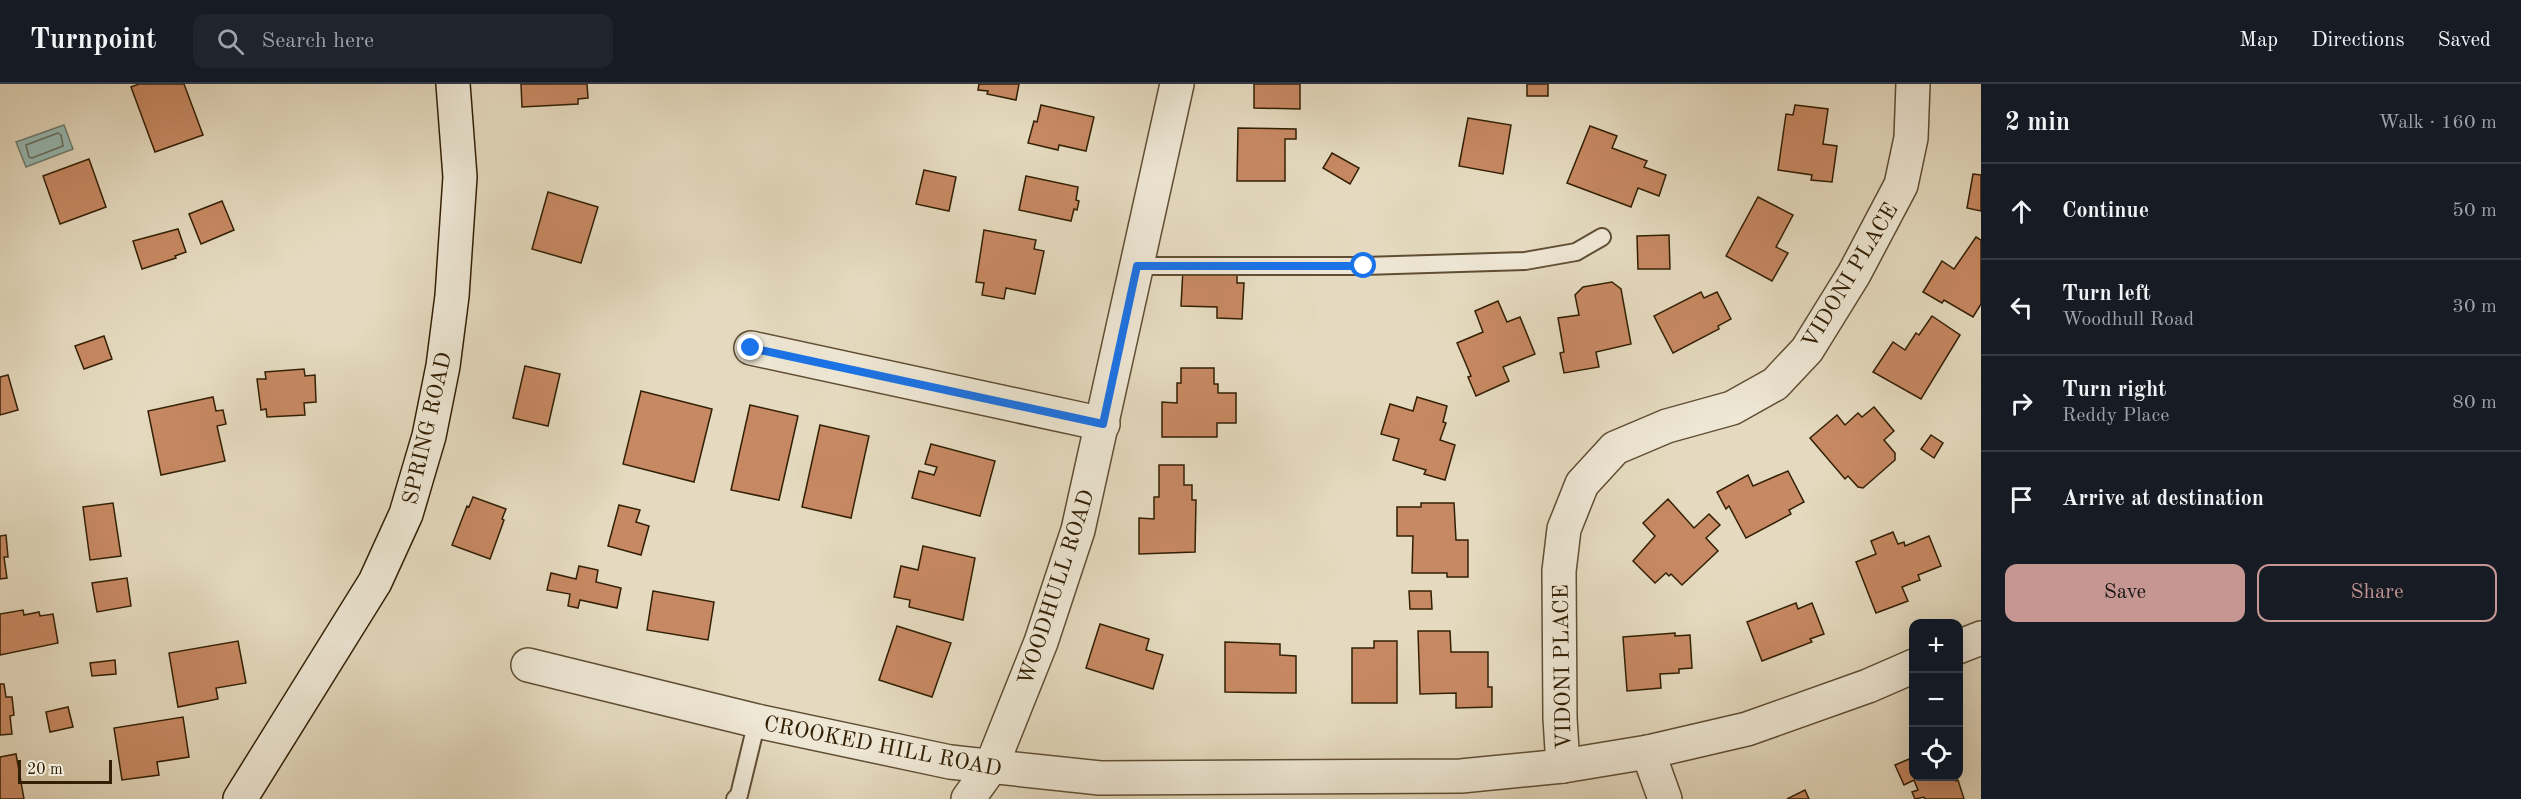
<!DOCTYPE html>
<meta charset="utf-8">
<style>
:root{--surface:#171b24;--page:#20242c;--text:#f1f3f6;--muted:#9ea1a6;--line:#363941;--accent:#c59692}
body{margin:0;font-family:"Old Standard TT",serif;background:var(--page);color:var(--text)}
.controls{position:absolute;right:18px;bottom:18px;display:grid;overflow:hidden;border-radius:12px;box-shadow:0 6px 24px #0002}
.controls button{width:54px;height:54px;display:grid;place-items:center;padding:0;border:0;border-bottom:2px solid var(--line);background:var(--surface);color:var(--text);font:30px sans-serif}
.scale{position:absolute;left:18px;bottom:15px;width:94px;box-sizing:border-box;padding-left:6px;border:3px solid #332004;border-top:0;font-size:16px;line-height:21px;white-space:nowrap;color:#332004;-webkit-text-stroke:4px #eee7d5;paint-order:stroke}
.stop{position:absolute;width:18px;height:18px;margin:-14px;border:4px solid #1a73e8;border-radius:50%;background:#fff}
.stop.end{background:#1a73e8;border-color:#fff;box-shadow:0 2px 6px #0008}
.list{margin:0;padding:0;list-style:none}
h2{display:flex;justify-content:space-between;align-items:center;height:78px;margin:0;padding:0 24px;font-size:26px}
h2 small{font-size:20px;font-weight:400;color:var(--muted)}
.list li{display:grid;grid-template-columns:39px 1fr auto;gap:18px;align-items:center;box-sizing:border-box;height:96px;padding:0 24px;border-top:2px solid var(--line)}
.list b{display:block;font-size:22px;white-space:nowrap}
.list p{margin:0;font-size:20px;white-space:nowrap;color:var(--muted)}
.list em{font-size:20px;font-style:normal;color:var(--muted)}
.actions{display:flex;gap:12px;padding:18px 24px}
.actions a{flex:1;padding:14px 0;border:2px solid var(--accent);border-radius:12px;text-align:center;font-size:21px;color:var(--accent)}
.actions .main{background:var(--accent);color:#111}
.icon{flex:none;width:33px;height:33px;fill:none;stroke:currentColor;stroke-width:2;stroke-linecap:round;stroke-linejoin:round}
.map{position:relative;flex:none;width:1981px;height:715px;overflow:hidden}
header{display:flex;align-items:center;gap:36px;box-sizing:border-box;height:84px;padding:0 30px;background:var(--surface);border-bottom:2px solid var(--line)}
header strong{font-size:28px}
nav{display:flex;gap:33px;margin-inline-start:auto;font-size:21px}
.search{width:420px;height:54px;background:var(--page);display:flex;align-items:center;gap:15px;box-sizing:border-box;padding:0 21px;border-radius:12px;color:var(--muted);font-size:22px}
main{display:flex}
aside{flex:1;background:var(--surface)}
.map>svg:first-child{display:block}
.water{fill:#96bab6;stroke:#6e7c6f;stroke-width:1.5}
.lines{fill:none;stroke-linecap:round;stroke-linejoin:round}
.shore{stroke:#646d5d;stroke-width:1.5}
.building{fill:#c78963;stroke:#332004;stroke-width:1.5}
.service-casing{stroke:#604e33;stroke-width:20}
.minor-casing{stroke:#604e33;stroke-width:36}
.secondary-casing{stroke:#332004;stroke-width:36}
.service{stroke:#eee7d5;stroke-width:16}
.minor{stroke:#eee7d5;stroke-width:33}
.secondary{stroke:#eee7d5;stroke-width:33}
.route{stroke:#1a73e8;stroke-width:8}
.labels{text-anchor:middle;stroke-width:5;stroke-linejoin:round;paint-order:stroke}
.street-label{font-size:22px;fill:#332004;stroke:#eee7d5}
</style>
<header>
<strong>Turnpoint</strong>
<div class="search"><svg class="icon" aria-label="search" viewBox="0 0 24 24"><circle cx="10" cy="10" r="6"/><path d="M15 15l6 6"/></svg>Search here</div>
<nav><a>Map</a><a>Directions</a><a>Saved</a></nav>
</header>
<main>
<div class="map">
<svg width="1981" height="715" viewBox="0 0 1981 715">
<rect width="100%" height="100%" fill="#e5dabf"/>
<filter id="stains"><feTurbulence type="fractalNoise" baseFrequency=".00333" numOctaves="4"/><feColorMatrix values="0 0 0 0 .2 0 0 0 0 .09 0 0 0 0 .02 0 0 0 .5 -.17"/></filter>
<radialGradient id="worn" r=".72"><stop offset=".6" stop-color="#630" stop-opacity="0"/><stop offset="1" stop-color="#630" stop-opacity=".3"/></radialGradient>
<!-- water -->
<path class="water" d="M 64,41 L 73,65 L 26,83 L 16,58 Z"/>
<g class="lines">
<!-- shore -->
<path class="shore" d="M 58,49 L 61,51 L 63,62 L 32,74 L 29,73 L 26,61 Z"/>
</g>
<!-- building -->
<g class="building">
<path d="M 139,0 L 184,0 L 203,51 L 155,68 L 131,3 Z"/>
<path d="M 521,0 L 587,0 L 588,14 L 578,15 L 578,20 L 522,23 Z"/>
<path d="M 979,0 L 1019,0 L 1016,16 L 987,10 L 988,7 L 978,6 Z"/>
<path d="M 1254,0 L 1300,0 L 1300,25 L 1254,24 Z"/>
<rect x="1527" y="0" width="21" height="12"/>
<path d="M 1041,21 L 1094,33 L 1086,67 L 1059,61 L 1058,66 L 1028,59 L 1034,37 L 1037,38 Z"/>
<path d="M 1795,21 L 1828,25 L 1823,60 L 1837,62 L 1832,98 L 1811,96 L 1812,91 L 1778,86 L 1786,30 L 1793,31 Z"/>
<path d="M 1468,34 L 1511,41 L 1503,90 L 1459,82 Z"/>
<path d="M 1590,42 L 1617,52 L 1612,64 L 1647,77 L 1644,83 L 1666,91 L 1659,112 L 1638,104 L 1631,123 L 1567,99 Z"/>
<path d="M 1238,44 L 1296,45 L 1296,55 L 1285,55 L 1285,97 L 1237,97 Z"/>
<path d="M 1332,69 L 1359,84 L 1350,100 L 1323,84 Z"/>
<path d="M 89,75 L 106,123 L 60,140 L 43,92 Z"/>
<path d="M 924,86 L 956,93 L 949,127 L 916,120 Z"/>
<path d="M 1973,90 L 1981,91 L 1981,127 L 1967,124 Z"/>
<path d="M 1026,92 L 1078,103 L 1076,116 L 1079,117 L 1077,126 L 1074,125 L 1071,137 L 1019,126 Z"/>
<path d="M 548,108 L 598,123 L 581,179 L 532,165 Z"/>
<path d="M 1758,113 L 1793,131 L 1776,163 L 1788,169 L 1772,197 L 1726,172 Z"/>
<path d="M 222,117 L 234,146 L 201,160 L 189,130 Z"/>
<path d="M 178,145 L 186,168 L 175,172 L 176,174 L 142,185 L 133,157 Z"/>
<path d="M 984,146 L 1036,156 L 1034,165 L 1044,167 L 1035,210 L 1006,204 L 1004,215 L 982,211 L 984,199 L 976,198 Z"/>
<path d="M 1669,151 L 1670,185 L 1638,185 L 1637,152 Z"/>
<path d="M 1976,153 L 1981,156 L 1981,220 L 1973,233 L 1944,216 L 1942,219 L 1923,208 L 1942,177 L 1954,185 Z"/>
<path d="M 1183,185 L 1237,185 L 1237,199 L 1244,199 L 1242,235 L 1217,234 L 1217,223 L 1181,222 Z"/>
<path d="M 1612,198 L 1621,205 L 1631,260 L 1596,268 L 1599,283 L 1564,289 L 1560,269 L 1564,268 L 1558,234 L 1579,231 L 1575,211 L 1583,203 Z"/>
<path d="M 1701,208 L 1704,214 L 1717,208 L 1731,235 L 1718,242 L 1719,245 L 1673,269 L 1654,232 Z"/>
<path d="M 1498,217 L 1507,238 L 1520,233 L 1535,270 L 1503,283 L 1509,297 L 1476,312 L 1468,293 L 1471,292 L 1457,259 L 1483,248 L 1475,227 Z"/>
<path d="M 1932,232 L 1960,251 L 1921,315 L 1873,288 L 1893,258 L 1905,266 L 1916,249 L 1919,251 Z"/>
<path d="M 104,252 L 112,275 L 84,285 L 75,262 Z"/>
<path d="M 525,282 L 560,290 L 548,342 L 513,334 Z"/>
<path d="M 1181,284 L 1214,284 L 1214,300 L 1218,300 L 1218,309 L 1236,309 L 1236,339 L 1217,339 L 1217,353 L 1162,353 L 1162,318 L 1177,319 L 1177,299 L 1181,299 Z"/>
<path d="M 304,285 L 305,292 L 315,291 L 316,318 L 304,319 L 305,331 L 267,333 L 266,325 L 261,326 L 257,295 L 266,295 L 265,288 Z"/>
<path d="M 8,291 L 18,326 L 0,331 L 0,293 Z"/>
<path d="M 641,307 L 712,325 L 694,398 L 623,380 Z"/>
<path d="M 213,313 L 216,327 L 223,326 L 226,340 L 217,342 L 225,377 L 161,391 L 148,327 Z"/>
<path d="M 1417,313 L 1447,322 L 1443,338 L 1446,339 L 1440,356 L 1455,361 L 1445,396 L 1424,390 L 1426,386 L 1393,376 L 1399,355 L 1381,350 L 1390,320 L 1413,327 Z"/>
<path d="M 750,321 L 798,332 L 779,416 L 731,406 Z"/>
<path d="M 1874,323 L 1894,347 L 1884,356 L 1895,369 L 1895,376 L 1863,404 L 1858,403 L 1848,392 L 1845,395 L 1810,354 L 1837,331 L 1845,341 L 1858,329 L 1862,333 Z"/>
<path d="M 820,341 L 869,352 L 851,434 L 802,423 Z"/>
<path d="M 1931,351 L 1943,359 L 1934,374 L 1921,365 Z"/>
<path d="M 931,360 L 995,377 L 980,432 L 912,414 L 919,387 L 934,391 L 937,383 L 925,380 Z"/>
<path d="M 1159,381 L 1184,381 L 1184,401 L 1192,401 L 1192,416 L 1196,416 L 1195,468 L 1139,470 L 1139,434 L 1154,435 L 1154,413 L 1159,413 Z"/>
<path d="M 1788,387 L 1804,418 L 1789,426 L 1791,430 L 1746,454 L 1729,422 L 1726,425 L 1717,408 L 1748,391 L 1753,402 Z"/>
<path d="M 473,413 L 506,425 L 502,435 L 504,436 L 490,475 L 452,461 L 467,422 L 469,423 Z"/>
<path d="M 1668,415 L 1694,444 L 1709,430 L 1720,441 L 1706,454 L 1718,467 L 1682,501 L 1671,490 L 1669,492 L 1666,489 L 1655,499 L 1633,477 L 1655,452 L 1643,439 Z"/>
<path d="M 113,419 L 121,472 L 90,476 L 83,423 Z"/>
<path d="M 1421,419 L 1454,419 L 1456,456 L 1468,456 L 1468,493 L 1447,493 L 1447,489 L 1412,489 L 1413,452 L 1397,452 L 1397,423 L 1421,423 Z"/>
<path d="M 619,421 L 640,426 L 636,438 L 649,442 L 641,471 L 608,462 Z"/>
<path d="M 1893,448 L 1898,460 L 1904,458 L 1905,462 L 1929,452 L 1941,482 L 1918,491 L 1920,496 L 1902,503 L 1908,517 L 1876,529 L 1856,478 L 1876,470 L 1871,457 Z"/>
<path d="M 6,451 L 8,473 L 4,473 L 7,494 L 0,495 L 0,452 Z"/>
<path d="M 923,462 L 975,474 L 963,536 L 909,523 L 910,516 L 894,513 L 901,482 L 918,486 Z"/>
<path d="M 579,482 L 598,486 L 596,498 L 621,504 L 617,524 L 580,516 L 578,524 L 568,522 L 570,510 L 547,506 L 551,489 L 576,495 Z"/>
<path d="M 127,494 L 131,522 L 97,528 L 92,499 Z"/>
<path d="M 653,507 L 714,518 L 708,556 L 647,546 Z"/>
<path d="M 1409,507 L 1431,507 L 1432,525 L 1410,525 Z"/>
<path d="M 1796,519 L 1798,525 L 1812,519 L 1824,550 L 1810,555 L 1812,558 L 1762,577 L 1747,538 Z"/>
<path d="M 23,526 L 24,531 L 39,528 L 40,532 L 53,530 L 58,559 L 0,571 L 0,530 Z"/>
<path d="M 1100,540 L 1149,555 L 1146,566 L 1163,571 L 1153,605 L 1086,584 Z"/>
<path d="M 897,542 L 951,559 L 932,613 L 879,596 Z"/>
<path d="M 1418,547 L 1450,547 L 1451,568 L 1488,568 L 1488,603 L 1492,603 L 1492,623 L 1456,624 L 1456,609 L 1420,610 Z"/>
<path d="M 1675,549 L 1675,552 L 1690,551 L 1692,584 L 1679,585 L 1679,589 L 1660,590 L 1661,604 L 1627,607 L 1623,553 Z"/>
<path d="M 238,557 L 246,599 L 216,604 L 218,615 L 178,623 L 169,569 Z"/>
<path d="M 1374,557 L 1397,557 L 1397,619 L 1352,619 L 1352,564 L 1374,564 Z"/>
<path d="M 1225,558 L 1280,560 L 1280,571 L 1296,572 L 1296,609 L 1225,608 Z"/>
<path d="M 115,576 L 116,590 L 92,592 L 90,579 Z"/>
<path d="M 0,600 L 4,600 L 6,613 L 12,613 L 14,631 L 10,632 L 12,650 L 0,651 Z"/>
<path d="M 68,623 L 73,643 L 50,648 L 46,628 Z"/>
<path d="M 183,633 L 189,673 L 157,678 L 159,691 L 122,696 L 114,644 Z"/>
<path d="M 16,670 L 24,715 L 0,715 L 0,673 Z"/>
<path d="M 1914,673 L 1914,692 L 1954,692 L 1956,697 L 1958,696 L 1964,715 L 1925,715 L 1924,713 L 1915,715 L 1912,708 L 1918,706 L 1914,696 L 1904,701 L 1895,681 Z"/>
<path d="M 1805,706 L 1809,715 L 1787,715 Z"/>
</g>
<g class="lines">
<!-- service casing -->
<g class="service-casing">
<g id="service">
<path d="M 1137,182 L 1364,182 L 1525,177 L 1576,168 L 1602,153"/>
<path d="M 735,715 L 739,711 L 757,637"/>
</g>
</g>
<!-- minor casing -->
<g class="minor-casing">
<g id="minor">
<path d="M 751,264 L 1103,340"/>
<path d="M 1958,563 L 1981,554"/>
<path d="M 528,581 L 757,637 L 950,678 L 1100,694 L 1461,692 L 1563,682 L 1648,668 L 1747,645 L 1868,602 L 1914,582"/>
<path d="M 1648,668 L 1665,715"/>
<path d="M 1563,682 L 1560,634 L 1559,487 L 1564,445 L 1582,400 L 1615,364 L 1667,342 L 1732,324 L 1775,300 L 1807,266 L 1854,190 L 1901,101 L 1911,54 L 1913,0"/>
<path d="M 968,715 L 991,683 L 1041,558 L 1078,446 L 1177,0"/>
</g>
</g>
<!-- secondary casing -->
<g class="secondary-casing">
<path id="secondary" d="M 240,715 L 375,498 L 406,430 L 429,352 L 443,282 L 452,212 L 460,93 L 453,0"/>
</g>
<!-- service -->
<use href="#service" class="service"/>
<!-- minor -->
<use href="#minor" class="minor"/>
<!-- secondary -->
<use href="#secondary" class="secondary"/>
</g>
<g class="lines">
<!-- route -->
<path class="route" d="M 751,264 L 1103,340 L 1137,182 L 1364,182"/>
</g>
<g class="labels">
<!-- street labels -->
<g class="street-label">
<text transform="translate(1849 191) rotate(-59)" y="8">VIDONI PLACE</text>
<text transform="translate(426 344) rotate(-77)" y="8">SPRING ROAD</text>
<text transform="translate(1055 503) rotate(-72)" y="8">WOODHULL ROAD</text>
<text transform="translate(1561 583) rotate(-91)" y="8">VIDONI PLACE</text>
<text transform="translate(883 661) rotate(11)" y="8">CROOKED HILL ROAD</text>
</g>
</g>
<rect width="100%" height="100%" filter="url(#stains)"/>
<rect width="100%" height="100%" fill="url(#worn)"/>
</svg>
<div class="controls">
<button>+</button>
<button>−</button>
<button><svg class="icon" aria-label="locate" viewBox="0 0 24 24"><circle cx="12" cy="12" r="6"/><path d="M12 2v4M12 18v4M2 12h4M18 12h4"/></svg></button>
</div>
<div class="scale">20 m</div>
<div class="stop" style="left:1364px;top:182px"></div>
<div class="stop end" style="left:751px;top:264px"></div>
</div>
<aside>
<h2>2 min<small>Walk · 160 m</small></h2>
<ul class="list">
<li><svg class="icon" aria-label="ahead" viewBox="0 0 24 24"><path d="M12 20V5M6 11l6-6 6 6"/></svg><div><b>Continue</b></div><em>50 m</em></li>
<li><svg class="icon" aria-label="left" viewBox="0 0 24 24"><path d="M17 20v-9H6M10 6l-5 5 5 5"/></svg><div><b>Turn left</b><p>Woodhull Road</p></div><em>30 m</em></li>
<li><svg class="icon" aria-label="right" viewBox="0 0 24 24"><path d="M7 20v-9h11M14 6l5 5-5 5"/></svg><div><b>Turn right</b><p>Reddy Place</p></div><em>80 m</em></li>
<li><svg class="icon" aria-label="arrive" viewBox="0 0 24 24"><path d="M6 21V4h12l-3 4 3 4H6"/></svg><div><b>Arrive at destination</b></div></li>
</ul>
<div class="actions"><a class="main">Save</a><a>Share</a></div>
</aside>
</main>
